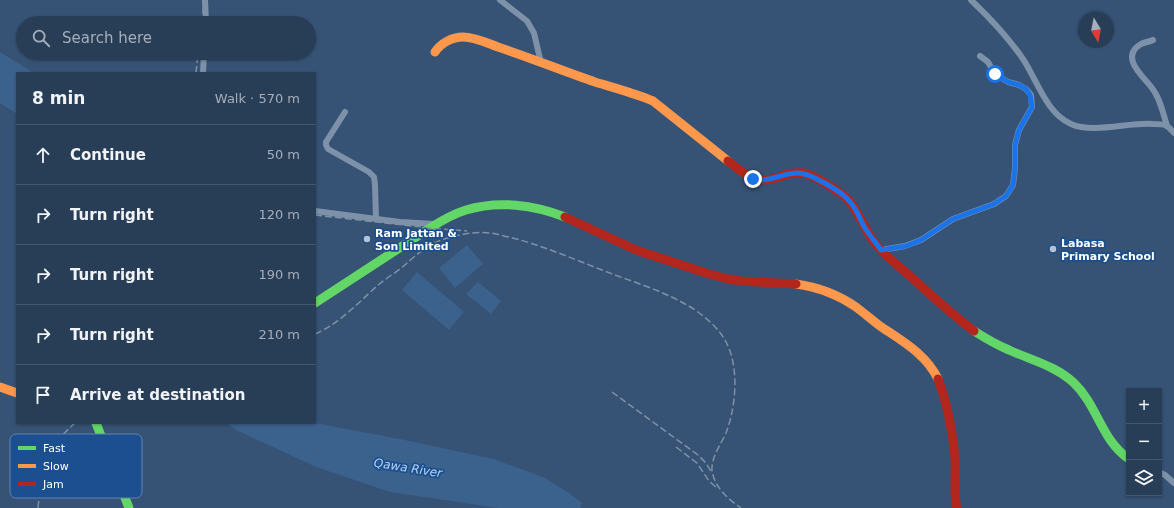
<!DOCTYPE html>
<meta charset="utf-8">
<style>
:root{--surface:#283e57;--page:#30455d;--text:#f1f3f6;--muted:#a5aeba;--line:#44576d}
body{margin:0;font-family:"DejaVu Sans",sans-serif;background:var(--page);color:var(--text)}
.controls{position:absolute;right:12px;bottom:12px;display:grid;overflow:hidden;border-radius:0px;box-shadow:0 1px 3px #0004}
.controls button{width:36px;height:36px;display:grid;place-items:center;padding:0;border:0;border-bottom:1px solid var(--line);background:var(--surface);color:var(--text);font:20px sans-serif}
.compass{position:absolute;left:1078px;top:12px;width:36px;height:36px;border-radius:50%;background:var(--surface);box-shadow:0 1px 3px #0004;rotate:170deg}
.stop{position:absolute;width:12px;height:12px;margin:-9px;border:3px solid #1a73e8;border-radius:50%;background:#fff}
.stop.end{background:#1a73e8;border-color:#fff;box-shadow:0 1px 4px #0008}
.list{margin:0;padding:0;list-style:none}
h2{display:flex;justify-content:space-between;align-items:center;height:52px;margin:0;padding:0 16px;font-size:17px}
h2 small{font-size:13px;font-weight:400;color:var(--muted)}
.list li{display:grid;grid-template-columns:26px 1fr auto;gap:12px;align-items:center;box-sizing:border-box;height:60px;padding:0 16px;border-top:1px solid var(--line)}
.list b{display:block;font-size:15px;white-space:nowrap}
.list em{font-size:13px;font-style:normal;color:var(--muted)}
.icon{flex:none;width:22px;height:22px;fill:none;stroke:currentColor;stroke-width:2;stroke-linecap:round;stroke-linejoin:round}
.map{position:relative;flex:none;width:1174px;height:508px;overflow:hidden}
.search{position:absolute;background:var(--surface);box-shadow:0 1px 3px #0004;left:16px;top:16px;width:300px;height:44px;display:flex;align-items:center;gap:10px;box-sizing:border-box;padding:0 14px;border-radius:22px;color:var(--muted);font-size:15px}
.panel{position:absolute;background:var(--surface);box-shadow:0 1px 3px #0004;left:16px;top:72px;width:300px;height:352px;border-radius:0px}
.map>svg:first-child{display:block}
.water{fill:#3b618d}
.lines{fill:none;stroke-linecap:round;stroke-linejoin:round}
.street{stroke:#7d92a8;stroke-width:6}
.fast{stroke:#63d668;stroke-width:9}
.slow{stroke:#ff974d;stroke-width:9}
.jam{stroke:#b3261e;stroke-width:9}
.rail{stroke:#7e92a7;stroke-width:1.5;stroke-dasharray:7 3;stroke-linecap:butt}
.route{stroke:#1a73e8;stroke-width:5}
.poi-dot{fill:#b9c2ce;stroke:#1b4f8f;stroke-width:1.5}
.labels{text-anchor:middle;stroke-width:3.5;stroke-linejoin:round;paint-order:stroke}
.poi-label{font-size:11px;font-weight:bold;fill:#fff;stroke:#1b4f8f;text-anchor:start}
.water-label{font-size:12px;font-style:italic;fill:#b5d3f5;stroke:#1b4f8f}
.key{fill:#1b4f8f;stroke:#5f84b1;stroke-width:1}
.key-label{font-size:11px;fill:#fff}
</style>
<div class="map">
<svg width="1174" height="508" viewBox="0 0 1174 508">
<rect width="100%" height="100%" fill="#365274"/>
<!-- water -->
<g class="water">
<path d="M 0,52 L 34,73 L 17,73 L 17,114 L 0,103 Z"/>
<path d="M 467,245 L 483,264 L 455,288 L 439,268 Z"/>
<path d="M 417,272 L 464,312 L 449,330 L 402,290 Z"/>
<path d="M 478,282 L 501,301 L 491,314 L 466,294 Z"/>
<path d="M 227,423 L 315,423 L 400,439 L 494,459 L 545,478 L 569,493 L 582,503 L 580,508 L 498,508 L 390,492 L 316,467 L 236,430 Z"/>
</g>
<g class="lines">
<!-- street -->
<g class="street">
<path d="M 205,0 L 206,23"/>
<path d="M 500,0 L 527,21 L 534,33 L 541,63"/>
<path d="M 971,0 C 990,18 1008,37 1023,59 C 1037,80 1046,113 1071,124 C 1093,134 1129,122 1153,124 C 1157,124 1164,124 1167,126 C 1170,128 1172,131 1174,133"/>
<path d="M 1153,40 C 1149,42 1145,42 1141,44 C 1119,57 1143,76 1152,88 C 1160,98 1163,113 1167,126"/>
<path d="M 203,73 L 204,53"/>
<path d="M 345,112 L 326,142 L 326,145 L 328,149 L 369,172 L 374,177 L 375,185 L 376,219"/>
<path d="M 315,211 L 400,222 L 435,224"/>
<path d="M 881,250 L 905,246 L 921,240 L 953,219 L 994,204 L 1006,196 L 1013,185 L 1015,168 L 1015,145 L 1019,130 L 1032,107 L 1031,95 L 1026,89 L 1019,85 L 1008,82 L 995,74 L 988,62 L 980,56"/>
<path d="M 1159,472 L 1165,475 L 1174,483"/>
</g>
<!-- fast -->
<g class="fast">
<path d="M 315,303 L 430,228 C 441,221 453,214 466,210 C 498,200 534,205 565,217"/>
<path d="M 974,331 C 985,338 997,345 1009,350 C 1031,360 1056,366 1074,383 C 1098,406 1101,440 1129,459"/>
<path d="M 96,423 L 129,508"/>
</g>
<!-- slow -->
<g class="slow">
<path d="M 435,52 C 441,43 452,37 463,37 C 475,37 487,43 498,47 C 531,58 563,71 595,82 C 615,88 634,93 653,101 L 728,161"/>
<path d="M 796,284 C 818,287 837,294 856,307 C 864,313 872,320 880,326 C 902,341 926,354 938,379"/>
<path d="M 0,387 L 17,393"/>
</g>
<!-- jam -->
<g class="jam">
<path d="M 728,161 C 747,176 754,185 779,177 C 787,174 795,172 803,173 C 815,175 833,188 843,195 C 854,203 858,216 865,227 C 869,235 874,243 880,249 C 889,259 900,267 910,276 C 931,295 951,314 974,331"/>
<path d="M 565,217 L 636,250 L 706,273 L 728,279 L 741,281 L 796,284"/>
<path d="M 938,379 C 947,402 953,434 955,458 C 956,475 953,491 957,508"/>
</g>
<!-- rail -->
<g class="rail">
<path d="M 202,23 L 204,0"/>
<path d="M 196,73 L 198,53"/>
<path d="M 315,215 L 429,228 L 467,231"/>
<path d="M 315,334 C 339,324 358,303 377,286 C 386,278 397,272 406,264 C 417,254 429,244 444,239 C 459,235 474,231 489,233 C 496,233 502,236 509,237 C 541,245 571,258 602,270 C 630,281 661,290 687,305 C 701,313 717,326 725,340 C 740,366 736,407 726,433 C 721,444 711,458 712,470 C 714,487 728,499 741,508"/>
<path d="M 612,392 L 698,455 L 706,463 L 712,473"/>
<path d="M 676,447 L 697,463 L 709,481 L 718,489"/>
<path d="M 38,508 C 42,469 44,450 75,423"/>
</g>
</g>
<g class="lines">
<!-- route -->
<path class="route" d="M 753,179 C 768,183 782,173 798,173 C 810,173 843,192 850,202 C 857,209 860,220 865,228 C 870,236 876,243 881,250 L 893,248 L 906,246 L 921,240 L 953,219 L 994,204 L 1006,196 L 1013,185 L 1015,168 L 1015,145 L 1019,130 L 1032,107 L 1030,95 L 1026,89 L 1019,85 L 1008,82 L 995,74"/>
</g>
<!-- markers -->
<g class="poi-dot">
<circle cx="367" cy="239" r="4"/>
<circle cx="1053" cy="249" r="4"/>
</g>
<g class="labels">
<!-- poi labels -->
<g class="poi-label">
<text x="375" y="237">Ram Jattan &amp;<tspan x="375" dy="13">Son Limited</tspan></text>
<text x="1061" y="247">Labasa<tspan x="1061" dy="13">Primary School</tspan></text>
</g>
<!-- water labels -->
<g class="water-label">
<text transform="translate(408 468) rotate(9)" y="4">Qawa River</text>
</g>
</g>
<!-- legend -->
<rect x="10" y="434" width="132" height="64" rx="6" class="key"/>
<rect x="18" y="446" width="18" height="4" fill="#63d668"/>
<rect x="18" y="464" width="18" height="4" fill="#ff974d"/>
<rect x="18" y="482" width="18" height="4" fill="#b3261e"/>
<g class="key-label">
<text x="43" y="452">Fast</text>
<text x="43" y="470">Slow</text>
<text x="43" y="488">Jam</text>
</g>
</svg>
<div class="controls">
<button>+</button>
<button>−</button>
<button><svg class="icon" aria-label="layers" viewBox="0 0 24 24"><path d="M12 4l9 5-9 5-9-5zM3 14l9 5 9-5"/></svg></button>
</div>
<svg class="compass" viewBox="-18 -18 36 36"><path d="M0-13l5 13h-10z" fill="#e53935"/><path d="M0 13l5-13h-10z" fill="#a5aeba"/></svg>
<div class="stop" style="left:995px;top:74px"></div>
<div class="stop end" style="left:753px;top:179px"></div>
<div class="search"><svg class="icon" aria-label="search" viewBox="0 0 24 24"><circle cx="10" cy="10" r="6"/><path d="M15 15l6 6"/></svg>Search here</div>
<section class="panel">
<h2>8 min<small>Walk · 570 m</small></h2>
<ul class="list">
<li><svg class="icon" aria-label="ahead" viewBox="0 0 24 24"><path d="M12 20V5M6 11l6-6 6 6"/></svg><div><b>Continue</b></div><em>50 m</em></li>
<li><svg class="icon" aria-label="right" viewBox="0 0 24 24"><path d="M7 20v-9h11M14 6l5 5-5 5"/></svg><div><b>Turn right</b></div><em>120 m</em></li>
<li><svg class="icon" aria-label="right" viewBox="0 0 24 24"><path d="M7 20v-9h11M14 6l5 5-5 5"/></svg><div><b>Turn right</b></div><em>190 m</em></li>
<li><svg class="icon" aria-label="right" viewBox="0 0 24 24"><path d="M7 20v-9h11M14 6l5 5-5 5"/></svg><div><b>Turn right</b></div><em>210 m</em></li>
<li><svg class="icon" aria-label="arrive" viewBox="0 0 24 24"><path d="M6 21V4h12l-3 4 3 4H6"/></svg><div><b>Arrive at destination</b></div></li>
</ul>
</section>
</div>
